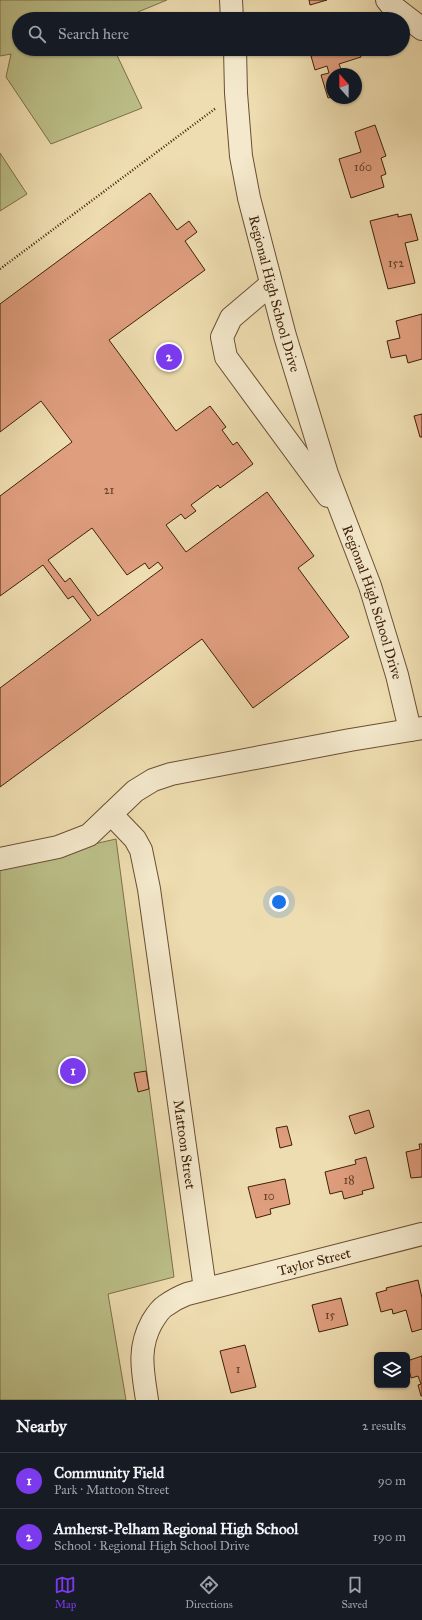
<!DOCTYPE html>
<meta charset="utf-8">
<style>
:root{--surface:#171b24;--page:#242831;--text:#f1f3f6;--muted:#9ea1a6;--line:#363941;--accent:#7c3aed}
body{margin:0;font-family:"IM FELL Great Primer",serif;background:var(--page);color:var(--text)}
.controls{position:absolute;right:12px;bottom:12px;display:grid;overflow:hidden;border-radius:6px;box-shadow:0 1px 3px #0004}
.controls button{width:36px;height:36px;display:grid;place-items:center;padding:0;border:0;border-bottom:1px solid var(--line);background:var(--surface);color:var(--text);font:20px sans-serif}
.compass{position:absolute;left:326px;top:68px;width:36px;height:36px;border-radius:50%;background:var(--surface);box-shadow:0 1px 3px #0004;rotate:339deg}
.you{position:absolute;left:279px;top:902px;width:14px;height:14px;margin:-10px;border:3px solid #fff;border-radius:50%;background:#1a73e8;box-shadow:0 0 0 6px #1a73e833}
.badge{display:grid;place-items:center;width:26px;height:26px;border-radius:50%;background:var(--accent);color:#fff;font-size:13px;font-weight:700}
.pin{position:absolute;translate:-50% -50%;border:2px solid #fff;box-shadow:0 1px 4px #0006}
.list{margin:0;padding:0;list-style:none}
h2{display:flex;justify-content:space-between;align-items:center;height:52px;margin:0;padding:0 16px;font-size:17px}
h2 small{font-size:13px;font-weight:400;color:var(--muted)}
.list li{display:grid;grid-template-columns:26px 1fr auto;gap:12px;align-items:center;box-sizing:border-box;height:56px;padding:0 16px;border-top:1px solid var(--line)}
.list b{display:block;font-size:15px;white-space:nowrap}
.list p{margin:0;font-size:13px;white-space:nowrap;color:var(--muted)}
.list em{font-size:13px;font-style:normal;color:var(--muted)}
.icon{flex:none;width:22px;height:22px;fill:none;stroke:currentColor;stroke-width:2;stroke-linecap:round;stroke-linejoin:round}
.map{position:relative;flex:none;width:422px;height:1400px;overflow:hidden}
.search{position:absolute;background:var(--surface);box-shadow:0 1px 3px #0004;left:12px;right:12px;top:12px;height:44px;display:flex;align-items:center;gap:10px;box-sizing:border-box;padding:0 14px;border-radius:22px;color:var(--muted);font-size:15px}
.sheet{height:164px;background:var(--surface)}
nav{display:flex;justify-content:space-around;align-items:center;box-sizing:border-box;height:56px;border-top:1px solid var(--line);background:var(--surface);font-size:11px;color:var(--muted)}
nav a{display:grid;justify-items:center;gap:2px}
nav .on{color:var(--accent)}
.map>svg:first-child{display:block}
.green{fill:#bcc089;stroke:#7e704a}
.building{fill:#df9e7e;stroke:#3f200a;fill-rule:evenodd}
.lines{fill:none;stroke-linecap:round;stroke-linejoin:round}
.minor-casing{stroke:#6b4f34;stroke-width:24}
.path{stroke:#3f200a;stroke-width:2.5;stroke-dasharray:1 2;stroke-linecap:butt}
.minor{stroke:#f4e9cc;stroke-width:22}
.labels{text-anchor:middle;stroke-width:4;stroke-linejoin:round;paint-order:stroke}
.number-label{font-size:12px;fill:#674027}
.street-label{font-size:14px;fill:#3f200a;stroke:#f4e9cc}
</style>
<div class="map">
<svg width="422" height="1400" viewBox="0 0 422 1400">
<rect width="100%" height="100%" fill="#eeddb0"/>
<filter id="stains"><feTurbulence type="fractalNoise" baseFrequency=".005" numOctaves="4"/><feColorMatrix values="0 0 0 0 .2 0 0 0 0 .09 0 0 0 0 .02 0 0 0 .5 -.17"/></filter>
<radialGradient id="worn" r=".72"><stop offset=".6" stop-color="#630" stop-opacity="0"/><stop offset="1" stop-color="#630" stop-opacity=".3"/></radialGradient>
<!-- green -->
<g class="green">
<path d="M 0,0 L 167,0 L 121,19 L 19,19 L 19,49 L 114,49 L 142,108 L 51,144 L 6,77 L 11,54 L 0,56 Z"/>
<path d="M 0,153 L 27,194 L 0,211 Z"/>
<path d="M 116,839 L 174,1277 L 108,1294 L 126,1400 L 0,1400 L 0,865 Z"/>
</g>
<!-- building -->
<g class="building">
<path d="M 309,0 L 327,0 L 310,5 Z"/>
<path d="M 322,49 L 359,49 L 361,57 L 339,64 L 343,74 L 332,74 L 332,97 L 328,98 L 321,75 L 329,73 L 327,66 L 315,70 L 311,56 L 324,53 Z"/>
<path d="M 375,125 L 386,156 L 381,158 L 386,174 L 381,176 L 384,187 L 351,198 L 339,159 L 361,152 L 355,132 Z"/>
<path d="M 150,193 L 177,230 L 189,221 L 197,232 L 185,241 L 205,270 L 109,340 L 176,431 L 210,406 L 226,427 L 222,430 L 233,445 L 237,442 L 253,464 L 220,488 L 218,485 L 191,505 L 196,511 L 185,519 L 181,514 L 166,525 L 186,552 L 267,492 L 314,556 L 298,568 L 349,637 L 253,708 L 202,639 L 0,787 L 0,688 L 91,620 L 73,596 L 68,599 L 43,565 L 0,596 L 0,496 L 72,442 L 41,401 L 0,432 L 0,304 ZM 92,528 L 127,575 L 145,563 L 149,569 L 158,562 L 163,568 L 98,616 L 70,578 L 65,582 L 48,560 Z"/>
<path d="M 398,214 L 398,217 L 411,214 L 418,240 L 405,243 L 415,283 L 388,289 L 370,221 Z"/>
<path d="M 422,314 L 422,359 L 408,363 L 406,355 L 391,358 L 387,341 L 400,338 L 396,321 Z"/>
<path d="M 422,414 L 422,437 L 420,437 L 414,416 Z"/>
<path d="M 146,1071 L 149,1089 L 138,1092 L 134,1073 Z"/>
<path d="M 369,1110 L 374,1127 L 355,1134 L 349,1116 Z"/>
<path d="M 287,1126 L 292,1145 L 280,1148 L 276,1128 Z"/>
<path d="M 419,1144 L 422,1144 L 422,1177 L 411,1178 L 406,1152 L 420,1149 Z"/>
<path d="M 366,1157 L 374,1188 L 362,1191 L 363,1194 L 344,1199 L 342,1191 L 330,1194 L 325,1172 L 356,1164 L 355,1160 Z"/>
<path d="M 285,1179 L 290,1204 L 270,1209 L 271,1214 L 256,1218 L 248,1187 Z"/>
<path d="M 418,1280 L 422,1298 L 422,1329 L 412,1332 L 406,1310 L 393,1314 L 392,1309 L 381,1312 L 376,1293 L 387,1290 L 386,1288 Z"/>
<path d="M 341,1298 L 348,1325 L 319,1332 L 312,1305 Z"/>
<path d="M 245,1345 L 256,1387 L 231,1393 L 220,1351 Z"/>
<path d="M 422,1356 L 422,1396 L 421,1396 L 418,1385 L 421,1384 L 418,1376 L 411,1378 L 407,1361 Z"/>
</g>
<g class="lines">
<!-- minor casing -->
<g class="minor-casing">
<g id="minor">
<path d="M 231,0 L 232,19"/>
<path d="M 387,0 L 391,5 L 422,29"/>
<path id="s1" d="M 235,49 L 236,93 L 241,156 L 249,198 L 285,336 L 327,474 L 370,586 L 397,675 L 410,730"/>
<path d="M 271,284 L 231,318 L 222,337 L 226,357 L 328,496"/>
<path id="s2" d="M 111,814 L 135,839 L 141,850 L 149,889 L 205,1289"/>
<path d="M 0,859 L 58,847 L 89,835 L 135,791 L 153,780 L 171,774 L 350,740 L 422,728"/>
<path id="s3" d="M 147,1400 C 143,1372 137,1349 152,1322 C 155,1317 160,1309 165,1306 C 172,1301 179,1297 187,1294 L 422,1234"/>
</g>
</g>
<!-- path -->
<path class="path" d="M 0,269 L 216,108"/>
<!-- minor -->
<use href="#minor" class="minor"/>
</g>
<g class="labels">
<!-- number labels -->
<g class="number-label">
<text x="363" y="171">160</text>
<text x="396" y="267">152</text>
<text x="109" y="494">21</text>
<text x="349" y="1184">18</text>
<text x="269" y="1200">10</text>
<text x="330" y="1319">15</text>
<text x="238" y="1373">1</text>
</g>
<!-- street labels -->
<g class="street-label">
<text dy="5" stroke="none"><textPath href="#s1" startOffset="249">Regional High School Drive</textPath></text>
<text dy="5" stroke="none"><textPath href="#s1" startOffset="573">Regional High School Drive</textPath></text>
<text dy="5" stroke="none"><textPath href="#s2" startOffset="345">Mattoon Street</textPath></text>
<text dy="5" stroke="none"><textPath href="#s3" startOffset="257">Taylor Street</textPath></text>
</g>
</g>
<rect width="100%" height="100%" filter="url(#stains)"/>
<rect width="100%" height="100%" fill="url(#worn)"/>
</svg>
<div class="controls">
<button><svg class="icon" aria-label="layers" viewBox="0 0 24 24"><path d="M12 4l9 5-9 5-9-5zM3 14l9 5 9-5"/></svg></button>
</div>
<svg class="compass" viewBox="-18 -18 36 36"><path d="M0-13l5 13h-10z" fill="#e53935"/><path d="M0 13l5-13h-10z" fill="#9ea1a6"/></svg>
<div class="you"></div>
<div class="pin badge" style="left:73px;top:1071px">1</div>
<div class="pin badge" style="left:169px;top:357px">2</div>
<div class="search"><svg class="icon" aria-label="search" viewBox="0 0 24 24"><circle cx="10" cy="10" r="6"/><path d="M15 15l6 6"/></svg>Search here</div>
</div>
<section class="sheet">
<h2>Nearby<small>2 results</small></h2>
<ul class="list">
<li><span class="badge">1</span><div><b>Community Field</b><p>Park · Mattoon Street</p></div><em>90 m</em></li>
<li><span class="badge">2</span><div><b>Amherst-Pelham Regional High School</b><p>School · Regional High School Drive</p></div><em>190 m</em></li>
</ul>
</section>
<nav>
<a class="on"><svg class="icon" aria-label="map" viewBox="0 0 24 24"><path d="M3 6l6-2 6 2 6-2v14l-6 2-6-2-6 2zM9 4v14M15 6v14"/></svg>Map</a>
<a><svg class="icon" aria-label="directions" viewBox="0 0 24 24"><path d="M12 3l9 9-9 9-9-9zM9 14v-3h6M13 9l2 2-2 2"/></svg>Directions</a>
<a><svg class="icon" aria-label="saved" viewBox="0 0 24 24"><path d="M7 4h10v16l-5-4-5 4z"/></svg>Saved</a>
</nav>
